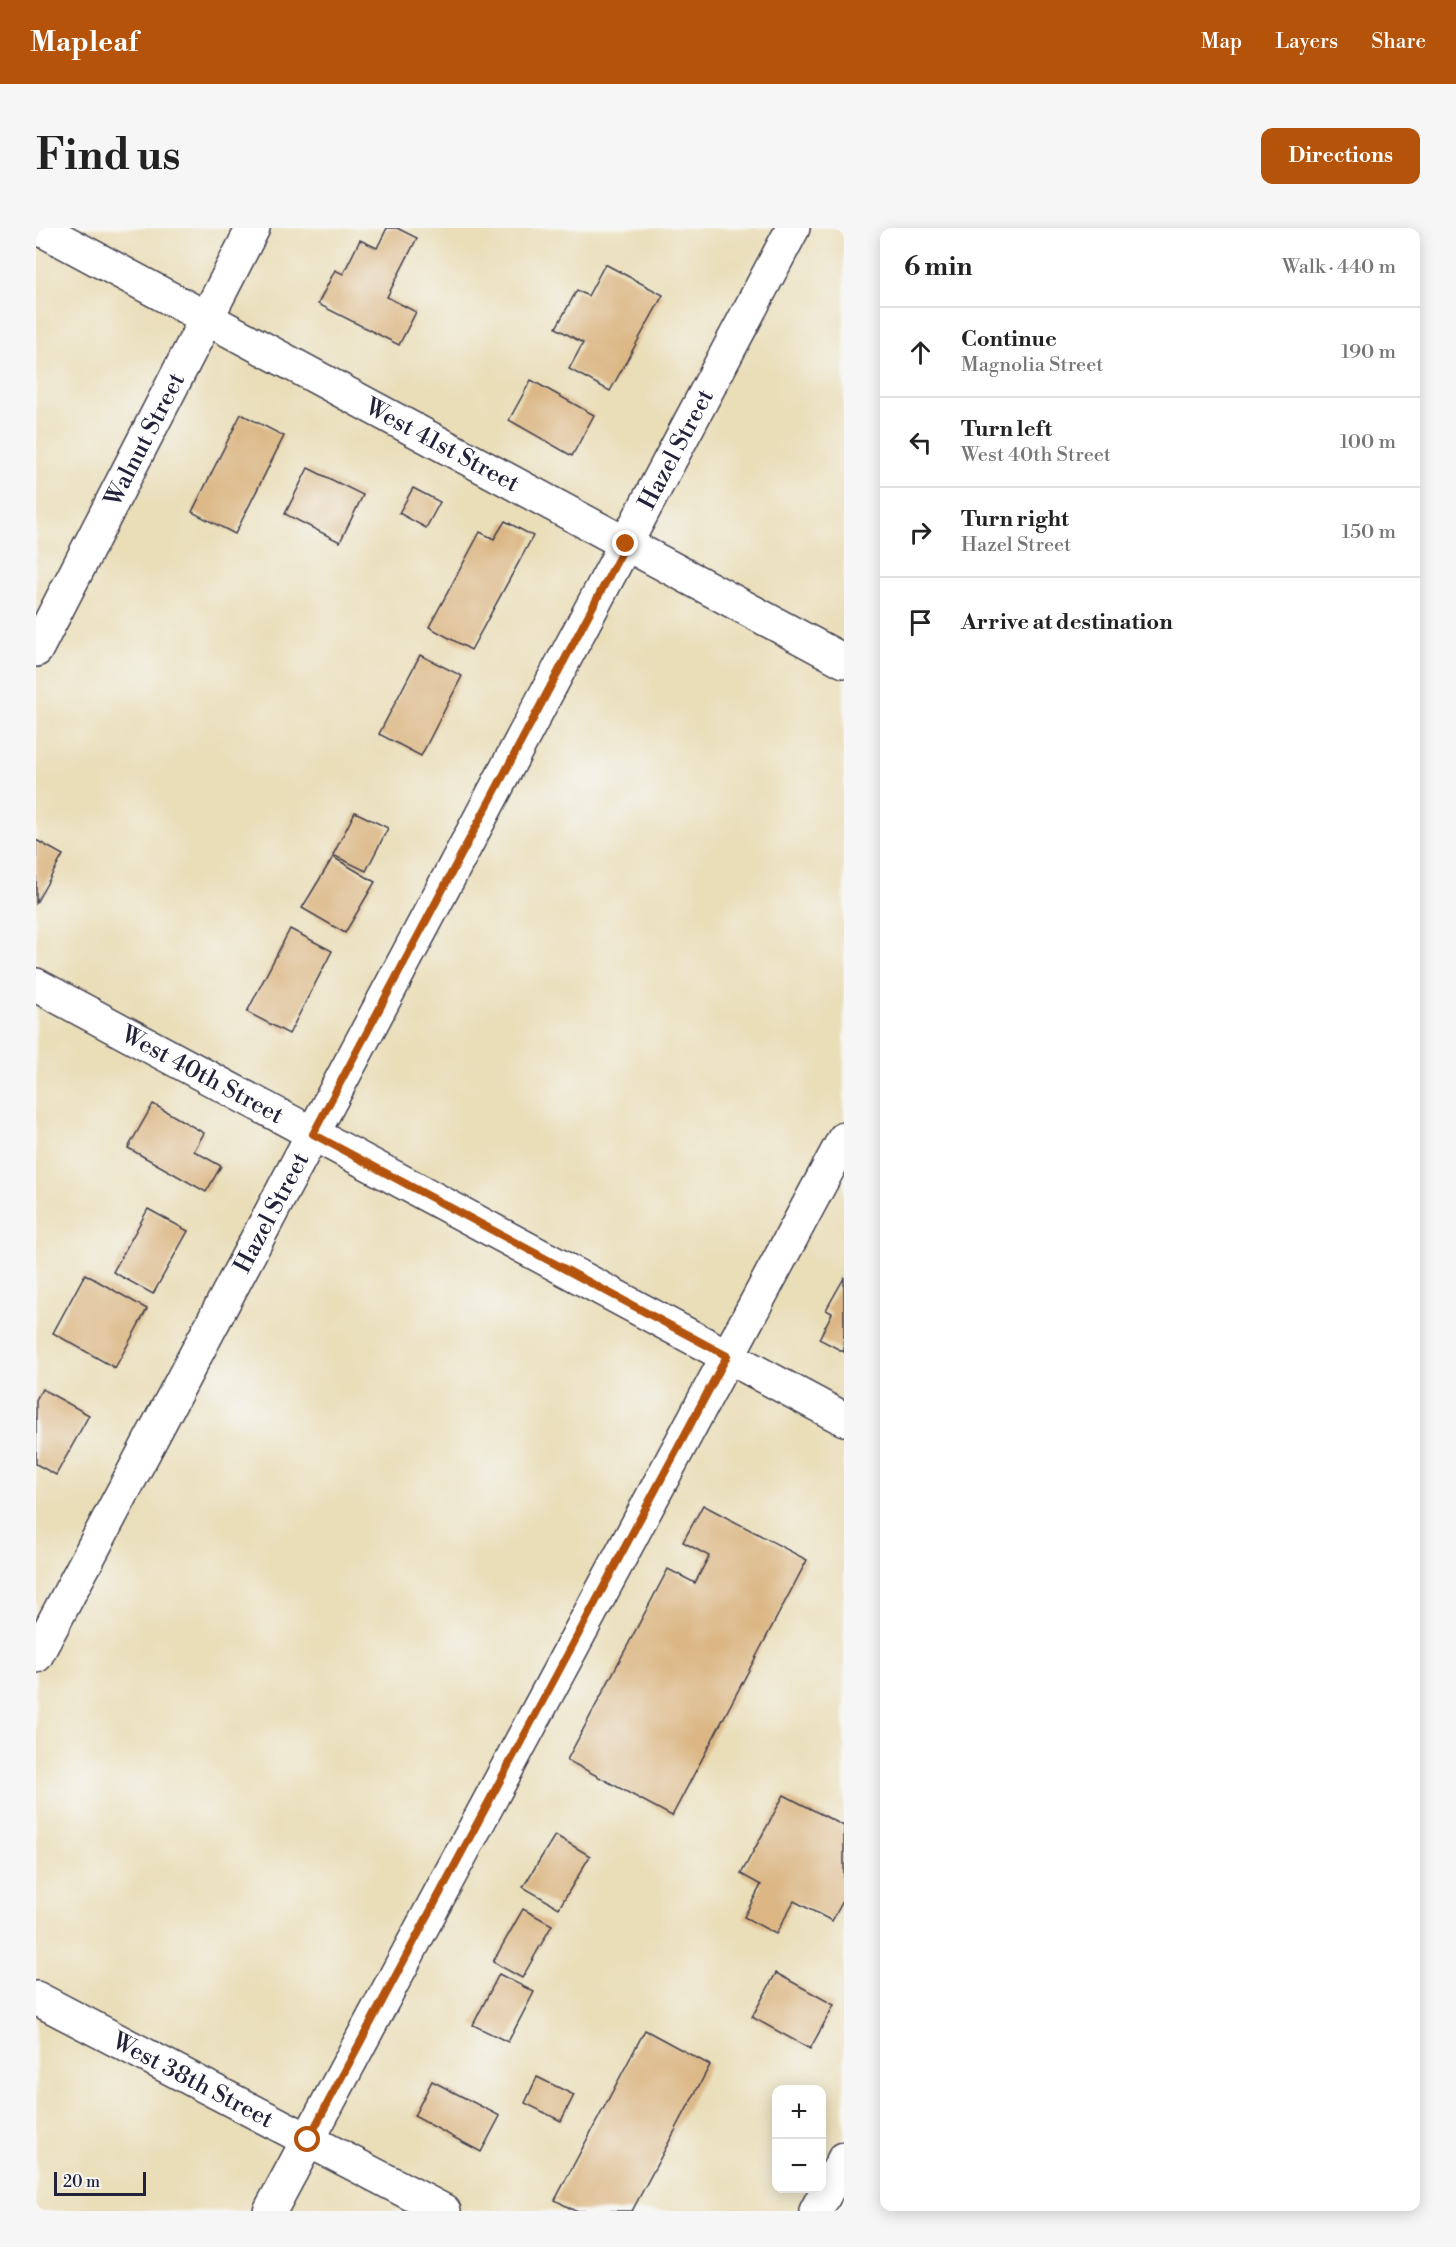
<!DOCTYPE html>
<meta charset="utf-8">
<style>
:root{--surface:#fff;--page:#f6f6f6;--text:#222;--muted:#767676;--line:#e0e0e0;--accent:#b45309}
body{margin:0;font-family:"Libre Bodoni",serif;background:var(--page);color:var(--text)}
.controls{position:absolute;right:18px;bottom:18px;display:grid;overflow:hidden;border-radius:12px;box-shadow:0 3px 15px #0003}
.controls button{width:54px;height:54px;display:grid;place-items:center;padding:0;border:0;border-bottom:2px solid var(--line);background:var(--surface);color:var(--text);font:30px sans-serif}
.scale{position:absolute;left:18px;bottom:15px;width:92px;box-sizing:border-box;padding-left:6px;border:3px solid #22223b;border-top:0;font-size:16px;line-height:21px;white-space:nowrap;color:#22223b;-webkit-text-stroke:4px #f6f6f2;paint-order:stroke}
.stop{position:absolute;width:18px;height:18px;margin:-14px;border:4px solid #b45309;border-radius:50%;background:#fff}
.stop.end{background:#b45309;border-color:#fff;box-shadow:0 2px 6px #0008}
.list{margin:0;padding:0;list-style:none}
h2{display:flex;justify-content:space-between;align-items:center;height:78px;margin:0;padding:0 24px;font-size:26px}
h2 small{font-size:20px;font-weight:400;color:var(--muted)}
.list li{display:grid;grid-template-columns:39px 1fr auto;gap:18px;align-items:center;box-sizing:border-box;height:90px;padding:0 24px;border-top:2px solid var(--line)}
.list b{display:block;font-size:22px;white-space:nowrap}
.list p{margin:0;font-size:20px;white-space:nowrap;color:var(--muted)}
.list em{font-size:20px;font-style:normal;color:var(--muted)}
.icon{flex:none;width:33px;height:33px;fill:none;stroke:currentColor;stroke-width:2;stroke-linecap:round;stroke-linejoin:round}
.map{position:relative;flex:none;width:808px;height:1983px;overflow:hidden;border-radius:12px}
header{display:flex;align-items:center;gap:36px;box-sizing:border-box;height:84px;padding:0 30px;background:var(--accent);color:#fff}
header strong{font-size:28px}
nav{display:flex;gap:33px;margin-inline-start:auto;font-size:21px}
.intro{display:flex;align-items:center;justify-content:space-between;box-sizing:border-box;height:144px;padding:0 36px}
h1{margin:0;font-size:42px}
.button{padding:15px 27px;border-radius:12px;background:var(--accent);color:#fff;font-size:21px;font-weight:700}
main{display:flex;gap:36px;padding:0 36px}
aside{flex:1;background:var(--surface);border-radius:12px;box-shadow:0 3px 15px #0003}
.map>svg:first-child{display:block}
.building{fill:#dcb785}
.lines{fill:none;stroke-linecap:round;stroke-linejoin:round}
.minor-casing{stroke:#403e4e;stroke-width:36}
.major-casing{stroke:#403e4e;stroke-width:36}
.minor{stroke:#fff;stroke-width:33}
.major{stroke:#fff;stroke-width:33}
.route{stroke:#b45309;stroke-width:8}
.labels{text-anchor:middle;stroke-width:4.5;stroke-linejoin:round;paint-order:stroke}
.street-label{font-size:24px;fill:#22223b;stroke:#f6f6f2}
</style>
<header>
<strong>Mapleaf</strong>
<nav><a>Map</a><a>Layers</a><a>Share</a></nav>
</header>
<div class="intro"><h1>Find us</h1><a class="button">Directions</a></div>
<main>
<div class="map">
<svg width="808" height="1983" viewBox="0 0 808 1983">
<rect width="100%" height="100%" fill="#f6f6f2"/>
<filter id="ink" filterUnits="userSpaceOnUse"><feTurbulence type="fractalNoise" baseFrequency=".0167" numOctaves="2"/><feDisplacementMap in="SourceGraphic" scale="12" xChannelSelector="R" yChannelSelector="G"/><feConvolveMatrix kernelMatrix="1 2 1 2 8 2 1 2 1" color-interpolation-filters="sRGB"/></filter>
<filter id="wash" filterUnits="userSpaceOnUse"><feTurbulence type="fractalNoise" baseFrequency=".008" numOctaves="4" result="noise"/><feDisplacementMap in="SourceGraphic" scale="24" xChannelSelector="R" yChannelSelector="G"/><feGaussianBlur stdDeviation="1.35" result="paint"/><feColorMatrix in="noise" values="0 0 0 0 0 0 0 0 0 0 0 0 0 0 0 0 0 1.4 0 .05"/><feComposite in="paint" operator="in"/></filter>
<g filter="url(#wash)">
<rect width="100%" height="100%" fill="#eadeb9"/>
<g id="blocks">
<!-- building -->
<g class="building">
<path d="M 351,0 L 361,0 L 381,10 L 351,69 L 380,84 L 363,117 L 282,76 L 299,42 L 307,46 L 324,12 L 341,20 Z"/>
<path d="M 569,36 L 627,67 L 574,163 L 533,141 L 547,115 L 520,100 L 541,62 L 552,68 Z"/>
<path d="M 495,152 L 558,187 L 536,228 L 473,192 Z"/>
<path d="M 205,186 L 248,208 L 199,306 L 156,284 Z"/>
<path d="M 272,240 L 327,267 L 304,314 L 249,286 Z"/>
<path d="M 377,260 L 404,274 L 390,300 L 363,285 Z"/>
<path d="M 469,293 L 497,308 L 435,422 L 393,399 L 444,304 L 458,311 Z"/>
<path d="M 384,427 L 426,448 L 385,528 L 343,506 Z"/>
<path d="M 319,584 L 352,600 L 330,643 L 297,627 Z"/>
<path d="M 0,612 L 27,627 L 0,675 Z"/>
<path d="M 297,629 L 339,654 L 309,705 L 266,680 Z"/>
<path d="M 254,701 L 296,723 L 253,806 L 211,784 Z"/>
<path d="M 117,876 L 168,905 L 158,923 L 185,938 L 170,964 L 92,920 Z"/>
<path d="M 112,981 L 152,1003 L 117,1066 L 77,1044 Z"/>
<path d="M 49,1046 L 111,1081 L 79,1140 L 17,1105 Z"/>
<path d="M 808,1050 L 808,1124 L 783,1111 L 796,1085 L 790,1082 Z"/>
<path d="M 6,1161 L 53,1187 L 20,1247 L 0,1236 L 0,1172 Z"/>
<path d="M 667,1277 L 771,1332 L 636,1588 L 531,1532 L 632,1341 L 659,1355 L 673,1328 L 647,1314 Z"/>
<path d="M 748,1567 L 808,1598 L 808,1671 L 796,1693 L 758,1673 L 740,1706 L 708,1689 L 725,1657 L 705,1646 Z"/>
<path d="M 519,1607 L 554,1628 L 523,1680 L 487,1659 Z"/>
<path d="M 487,1681 L 516,1697 L 486,1750 L 457,1734 Z"/>
<path d="M 740,1745 L 798,1777 L 774,1821 L 716,1789 Z"/>
<path d="M 463,1746 L 498,1764 L 472,1814 L 437,1797 Z"/>
<path d="M 609,1802 L 674,1837 L 596,1983 L 539,1983 L 519,1972 Z"/>
<path d="M 501,1849 L 538,1867 L 525,1893 L 489,1875 Z"/>
<path d="M 396,1853 L 464,1888 L 445,1924 L 378,1888 Z"/>
</g>
</g>
</g>
<g filter="url(#ink)">
<use href="#blocks" fill-opacity="0" stroke="#403e4e" stroke-width="1.5"/>
<g class="lines">
<!-- minor casing -->
<g class="minor-casing">
<g id="minor">
<path id="s1" d="M 3,0 L 808,433"/>
<path id="s2" d="M 0,422 L 217,0"/>
<path id="s3" d="M 0,757 L 808,1191"/>
<path id="s4" d="M 0,1428 L 757,0"/>
<path id="s5" d="M 0,1770 L 408,1983"/>
<path d="M 234,1983 L 808,911"/>
</g>
</g>
<!-- major casing -->
<g class="major-casing">
<path id="major" d="M 780,1983 L 808,1931"/>
</g>
<!-- minor -->
<use href="#minor" class="minor"/>
<!-- major -->
<use href="#major" class="major"/>
</g>
</g>
<g class="lines" filter="url(#ink)">
<!-- route -->
<path class="route" d="M 272,1912 L 691,1128 L 277,906 L 590,316"/>
</g>
<g class="labels">
<!-- street labels -->
<g class="street-label">
<text dy="8" stroke="none"><textPath href="#s2" startOffset="237">Walnut Street</textPath></text>
<text dy="8" stroke="none"><textPath href="#s1" startOffset="458">West 41st Street</textPath></text>
<text dy="8" stroke="none"><textPath href="#s4" startOffset="1366">Hazel Street</textPath></text>
<text dy="8" stroke="none"><textPath href="#s3" startOffset="189">West 40th Street</textPath></text>
<text dy="8" stroke="none"><textPath href="#s4" startOffset="502">Hazel Street</textPath></text>
<text dy="8" stroke="none"><textPath href="#s5" startOffset="177">West 38th Street</textPath></text>
</g>
</g>
</svg>
<div class="controls">
<button>+</button>
<button>−</button>
</div>
<div class="scale">20 m</div>
<div class="stop" style="left:272px;top:1912px"></div>
<div class="stop end" style="left:590px;top:316px"></div>
</div>
<aside>
<h2>6 min<small>Walk · 440 m</small></h2>
<ul class="list">
<li><svg class="icon" aria-label="ahead" viewBox="0 0 24 24"><path d="M12 20V5M6 11l6-6 6 6"/></svg><div><b>Continue</b><p>Magnolia Street</p></div><em>190 m</em></li>
<li><svg class="icon" aria-label="left" viewBox="0 0 24 24"><path d="M17 20v-9H6M10 6l-5 5 5 5"/></svg><div><b>Turn left</b><p>West 40th Street</p></div><em>100 m</em></li>
<li><svg class="icon" aria-label="right" viewBox="0 0 24 24"><path d="M7 20v-9h11M14 6l5 5-5 5"/></svg><div><b>Turn right</b><p>Hazel Street</p></div><em>150 m</em></li>
<li><svg class="icon" aria-label="arrive" viewBox="0 0 24 24"><path d="M6 21V4h12l-3 4 3 4H6"/></svg><div><b>Arrive at destination</b></div></li>
</ul>
</aside>
</main>
